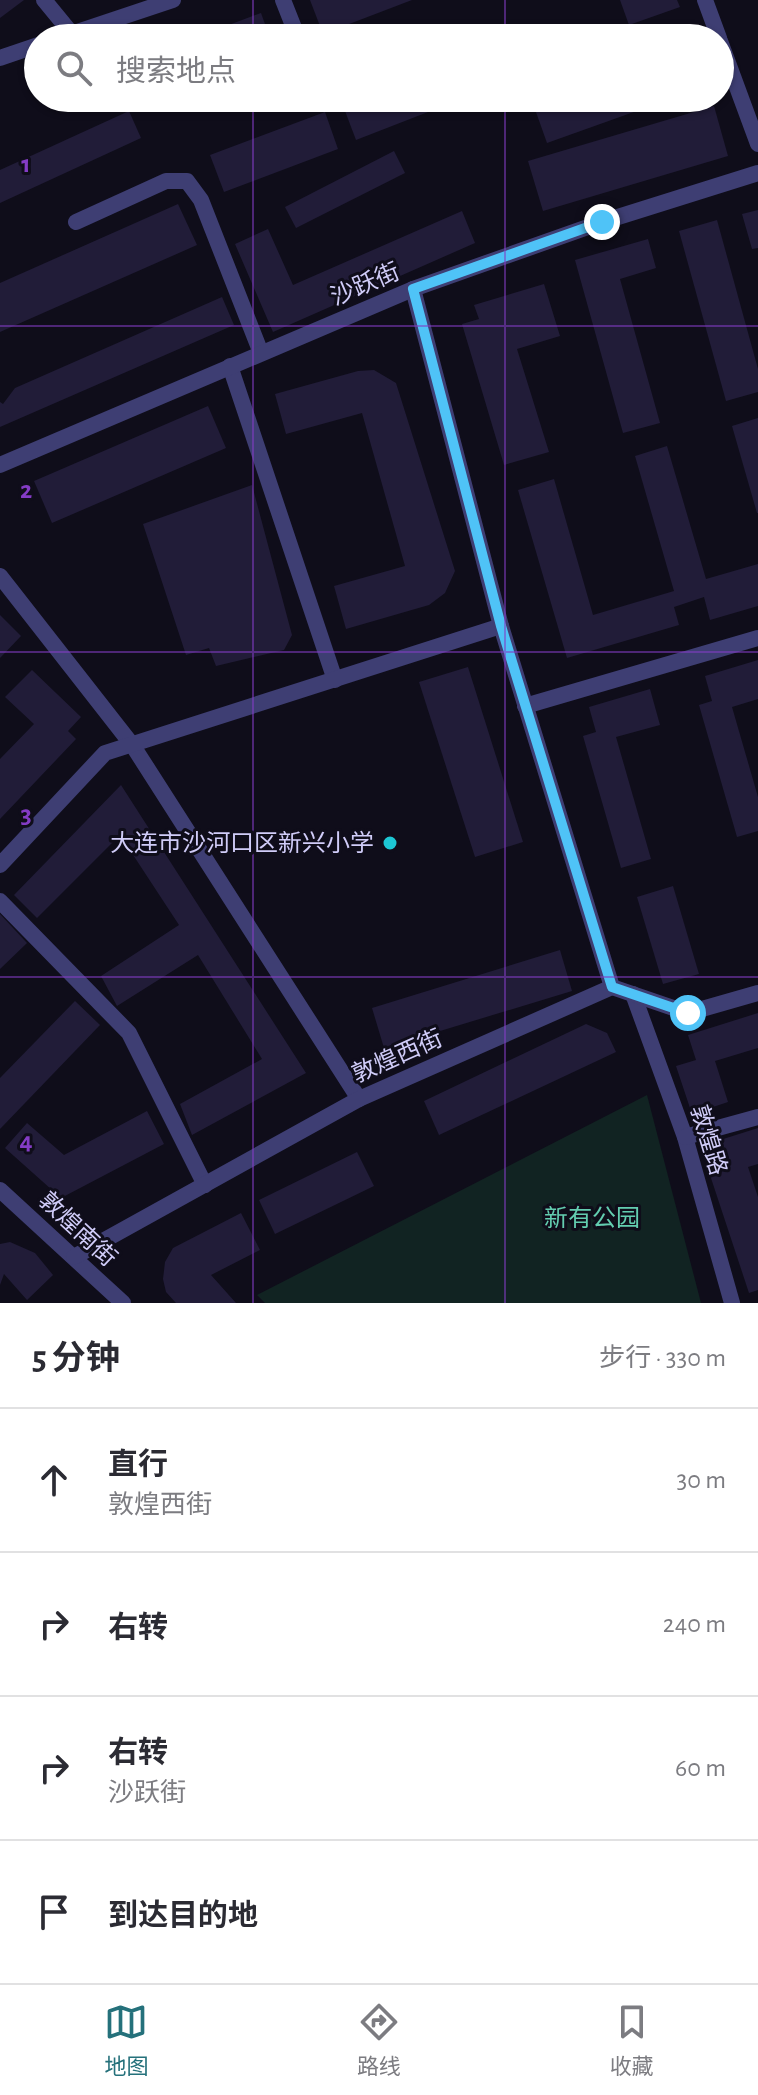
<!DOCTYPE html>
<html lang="zh">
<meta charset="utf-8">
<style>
:root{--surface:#fff;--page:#f2f2f3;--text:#2b2b33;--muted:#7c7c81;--line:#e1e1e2;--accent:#25717b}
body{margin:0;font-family:"Alegreya Sans","Noto Sans SC",sans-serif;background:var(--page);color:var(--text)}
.stop{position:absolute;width:24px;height:24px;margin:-18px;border:6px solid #4fc3f7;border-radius:50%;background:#fff}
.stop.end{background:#4fc3f7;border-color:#fff;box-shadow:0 2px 8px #0008}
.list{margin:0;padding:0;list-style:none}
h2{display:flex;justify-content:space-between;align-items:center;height:104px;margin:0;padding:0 32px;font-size:34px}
h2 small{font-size:26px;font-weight:400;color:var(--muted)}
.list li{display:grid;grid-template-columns:52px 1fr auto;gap:24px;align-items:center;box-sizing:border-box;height:144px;padding:0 32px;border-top:2px solid var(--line)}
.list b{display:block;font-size:30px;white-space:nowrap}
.list p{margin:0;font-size:26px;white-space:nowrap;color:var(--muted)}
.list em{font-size:26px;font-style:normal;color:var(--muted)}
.icon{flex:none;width:44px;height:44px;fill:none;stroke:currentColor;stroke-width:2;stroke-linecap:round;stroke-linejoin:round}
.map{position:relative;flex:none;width:758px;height:1303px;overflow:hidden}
.search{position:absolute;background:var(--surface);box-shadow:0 2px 6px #0004;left:24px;right:24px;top:24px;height:88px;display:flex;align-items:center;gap:20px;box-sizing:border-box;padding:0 28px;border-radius:44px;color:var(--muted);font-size:30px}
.sheet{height:680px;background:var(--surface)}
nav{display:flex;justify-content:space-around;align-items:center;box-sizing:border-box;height:112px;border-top:2px solid var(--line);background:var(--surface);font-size:22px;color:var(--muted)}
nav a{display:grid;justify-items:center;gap:4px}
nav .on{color:var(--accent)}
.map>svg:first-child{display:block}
.green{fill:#112322}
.building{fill:#211c38}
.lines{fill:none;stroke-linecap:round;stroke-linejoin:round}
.street{stroke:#3e3e73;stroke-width:16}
.route{stroke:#4fc3f7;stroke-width:10}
.grid{fill:none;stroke:#843cc5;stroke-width:2;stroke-opacity:0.55}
.poi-dot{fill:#1dc7d4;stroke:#0f0d1a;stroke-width:3}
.labels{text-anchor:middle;stroke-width:6;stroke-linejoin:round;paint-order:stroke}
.street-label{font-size:24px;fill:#d0ccf8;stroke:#0f0d1a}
.poi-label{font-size:24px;fill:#d0ccf8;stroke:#0f0d1a;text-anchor:end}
.park-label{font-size:24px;fill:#63cdb0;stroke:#0f0d1a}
.grid-label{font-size:26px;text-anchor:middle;font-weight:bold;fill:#843cc5;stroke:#0f0d1a;stroke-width:6;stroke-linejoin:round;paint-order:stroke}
</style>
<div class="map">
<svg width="758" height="1303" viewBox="0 0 758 1303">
<rect width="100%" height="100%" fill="#0f0d1a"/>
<!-- green -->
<path class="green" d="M 647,1095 L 701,1303 L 265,1303 L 257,1295 Z"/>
<!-- building -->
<g class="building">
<path d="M 0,0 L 24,0 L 0,18 Z"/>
<path d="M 310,0 L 412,0 L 323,34 Z"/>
<path d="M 620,0 L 677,0 L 680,7 L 629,25 Z"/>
<path d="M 261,13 L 270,38 L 194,38 Z"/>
<path d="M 355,98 L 464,98 L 356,140 L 342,103 Z"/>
<path d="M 531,98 L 673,98 L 547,143 Z"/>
<path d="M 714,106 L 728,156 L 543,211 L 528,161 Z"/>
<path d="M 129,111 L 141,138 L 0,203 L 0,170 Z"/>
<path d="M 325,112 L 338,149 L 224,192 L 210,155 Z"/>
<path d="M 394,151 L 405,173 L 296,228 L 285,207 Z"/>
<path d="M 178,204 L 197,245 L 0,332 L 0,283 Z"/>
<path d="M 758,210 L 758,248 L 752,249 L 742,214 Z"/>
<path d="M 462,211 L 475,243 L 273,332 L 235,244 L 268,229 L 293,285 Z"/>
<path d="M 717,220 L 758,369 L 758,392 L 726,401 L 679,231 Z"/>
<path d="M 648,239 L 656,268 L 620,279 L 660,423 L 623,433 L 575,260 Z"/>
<path d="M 544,284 L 560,336 L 517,349 L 549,452 L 504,465 L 462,324 L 479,319 L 474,305 Z"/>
<path d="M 222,297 L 234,325 L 0,427 L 0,402 L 3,404 L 15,388 Z"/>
<path d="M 374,370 L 396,383 L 455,571 L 445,593 L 429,605 L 346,629 L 334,586 L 405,566 L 362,413 L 286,434 L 275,394 L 358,371 Z"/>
<path d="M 208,406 L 226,448 L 52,523 L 34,481 Z"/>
<path d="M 758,418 L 758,513 L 757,513 L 732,426 Z"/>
<path d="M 667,446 L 706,579 L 758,564 L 758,606 L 710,620 L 704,597 L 674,607 L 679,625 L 567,658 L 518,490 L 554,479 L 593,615 L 674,591 L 635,456 Z"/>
<path d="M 252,485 L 292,635 L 284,650 L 216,666 L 209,648 L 186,655 L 143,524 Z"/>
<path d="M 0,615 L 21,636 L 0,658 Z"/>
<path d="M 758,660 L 758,699 L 732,707 L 758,797 L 758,831 L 737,837 L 699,705 L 712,701 L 705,676 Z"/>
<path d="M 468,667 L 523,842 L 475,857 L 419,682 Z"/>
<path d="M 32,670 L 81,717 L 68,731 L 76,739 L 0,819 L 0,759 L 34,724 L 5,697 Z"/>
<path d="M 650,689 L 660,725 L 616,737 L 651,859 L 621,868 L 583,736 L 596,732 L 589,707 Z"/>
<path d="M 121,785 L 306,1073 L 192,1135 L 180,1104 L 262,1059 L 198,955 L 117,1006 L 101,976 L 179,925 L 120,835 L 37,918 L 14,895 Z"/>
<path d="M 673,886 L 699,974 L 663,984 L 637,897 Z"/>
<path d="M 0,914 L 27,943 L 0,969 Z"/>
<path d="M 560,950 L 572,991 L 384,1048 L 372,1008 Z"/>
<path d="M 75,1001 L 100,1025 L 0,1129 L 0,1078 Z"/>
<path d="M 758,1013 L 758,1048 L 715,1061 L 728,1102 L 692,1114 L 676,1066 L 696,1060 L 688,1035 Z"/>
<path d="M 586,1024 L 607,1033 L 616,1052 L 439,1135 L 424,1101 Z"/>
<path d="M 147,1111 L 164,1144 L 61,1198 L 5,1148 L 27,1123 L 64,1155 Z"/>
<path d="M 758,1128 L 758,1164 L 748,1167 L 758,1197 L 758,1290 L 749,1293 L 709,1172 L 729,1165 L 720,1140 Z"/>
<path d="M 357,1152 L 374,1186 L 275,1234 L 259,1200 Z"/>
<path d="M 241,1213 L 260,1250 L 211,1275 L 236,1303 L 176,1303 L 166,1292 L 163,1279 L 165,1262 L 173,1248 Z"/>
<path d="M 10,1242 L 35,1253 L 53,1275 L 27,1300 L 4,1274 L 0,1285 L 0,1244 Z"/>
</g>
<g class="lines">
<!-- street -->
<g class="street">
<path d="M 44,0 L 72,34"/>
<path d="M 283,0 L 296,33"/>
<path d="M 705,0 L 719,38"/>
<path d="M 59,38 L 173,0"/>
<path d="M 720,41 L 758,144"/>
<path d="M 0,58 L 38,45"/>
<path d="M 76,222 L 166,181 L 187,181 L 201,200 L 261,353"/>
<path d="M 413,289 L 501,626 L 612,987"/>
<path d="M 230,366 L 335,680"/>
<path d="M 0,465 L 413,289 L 602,222 L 758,173"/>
<path d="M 0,576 L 133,746 L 359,1099"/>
<path d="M 525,706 L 758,638"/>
<path d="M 0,865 L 105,753 L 501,626"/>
<path d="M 0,901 L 129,1033 L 205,1185"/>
<path d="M 633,994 L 685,1137 L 732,1303"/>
<path d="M 685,1137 L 758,1117"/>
<path d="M 0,1190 L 123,1303"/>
<path d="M 74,1257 L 359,1099 L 612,987 L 688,1013 L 758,993"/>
</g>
</g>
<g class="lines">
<!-- route -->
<path class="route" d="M 602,222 L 413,289 L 501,626 L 612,987 L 688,1013"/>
</g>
<!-- grid -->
<path class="grid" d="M 253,0 L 253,38M 505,0 L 505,38M 253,98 L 253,1303M 505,98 L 505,1303M 0,326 L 758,326M 0,652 L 758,652M 0,977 L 758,977"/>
<!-- markers -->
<circle class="poi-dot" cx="390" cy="843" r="8"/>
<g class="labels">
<!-- street labels -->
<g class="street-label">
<text transform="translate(365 284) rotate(-23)" y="8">沙跃街</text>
<text transform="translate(397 1056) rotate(-24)" y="8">敦煌西街</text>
<text transform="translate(709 1140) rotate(73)" y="8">敦煌路</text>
<text transform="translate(78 1229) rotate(43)" y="8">敦煌南街</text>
</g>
<!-- poi labels -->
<g class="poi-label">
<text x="374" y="851">大连市沙河口区新兴小学</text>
</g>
<!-- park labels -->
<g class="park-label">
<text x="592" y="1226">新有公园</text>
</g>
</g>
<g class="grid-label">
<text x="26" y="172">1</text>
<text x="26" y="498">2</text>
<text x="26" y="823">3</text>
<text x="26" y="1149">4</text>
</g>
</svg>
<div class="stop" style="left:688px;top:1013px"></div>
<div class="stop end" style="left:602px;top:222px"></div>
<div class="search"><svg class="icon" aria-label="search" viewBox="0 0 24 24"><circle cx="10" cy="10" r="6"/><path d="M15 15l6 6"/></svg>搜索地点</div>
</div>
<section class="sheet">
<h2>5 分钟<small>步行 · 330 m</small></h2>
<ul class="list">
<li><svg class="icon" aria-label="ahead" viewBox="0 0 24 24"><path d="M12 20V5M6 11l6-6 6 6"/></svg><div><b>直行</b><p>敦煌西街</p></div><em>30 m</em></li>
<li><svg class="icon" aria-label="right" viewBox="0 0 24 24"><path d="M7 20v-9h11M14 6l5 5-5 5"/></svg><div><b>右转</b></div><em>240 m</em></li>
<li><svg class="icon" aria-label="right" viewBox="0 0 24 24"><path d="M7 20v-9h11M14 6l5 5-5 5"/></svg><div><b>右转</b><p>沙跃街</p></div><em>60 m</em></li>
<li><svg class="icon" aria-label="arrive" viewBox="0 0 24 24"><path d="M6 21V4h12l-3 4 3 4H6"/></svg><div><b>到达目的地</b></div></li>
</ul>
</section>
<nav>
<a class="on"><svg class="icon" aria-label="map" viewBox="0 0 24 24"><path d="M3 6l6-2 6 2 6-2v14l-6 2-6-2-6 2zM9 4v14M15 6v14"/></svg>地图</a>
<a><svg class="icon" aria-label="directions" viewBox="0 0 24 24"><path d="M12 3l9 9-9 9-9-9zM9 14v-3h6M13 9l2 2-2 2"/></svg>路线</a>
<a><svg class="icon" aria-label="saved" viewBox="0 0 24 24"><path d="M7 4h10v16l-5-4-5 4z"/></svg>收藏</a>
</nav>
